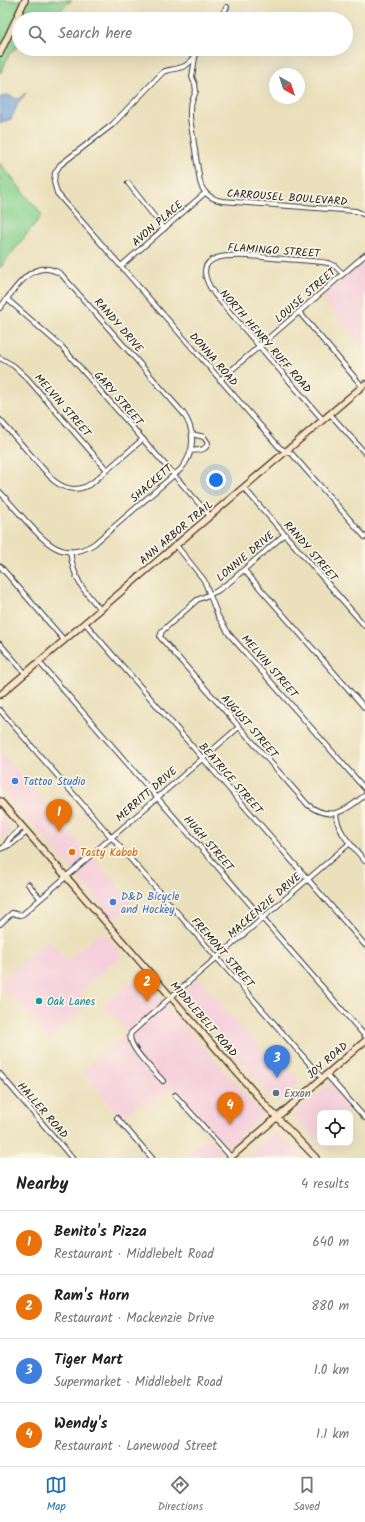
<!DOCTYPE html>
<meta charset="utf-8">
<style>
:root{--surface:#fff;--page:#f2f2f2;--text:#202124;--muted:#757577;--line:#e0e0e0;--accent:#1f6fb2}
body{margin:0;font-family:Kalam,sans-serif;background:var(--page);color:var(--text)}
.controls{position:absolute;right:12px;bottom:12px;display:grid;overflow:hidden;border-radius:8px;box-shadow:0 4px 16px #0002}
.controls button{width:36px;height:36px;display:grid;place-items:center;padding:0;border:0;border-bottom:1px solid var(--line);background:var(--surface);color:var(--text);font:20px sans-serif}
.compass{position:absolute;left:269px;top:68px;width:36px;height:36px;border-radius:50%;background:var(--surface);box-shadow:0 4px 16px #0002;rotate:141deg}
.you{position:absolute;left:216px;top:480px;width:14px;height:14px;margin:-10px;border:3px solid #fff;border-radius:50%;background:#1a73e8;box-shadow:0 0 0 6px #1a73e833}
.badge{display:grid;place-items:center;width:26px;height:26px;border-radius:50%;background:var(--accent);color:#fff;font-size:13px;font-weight:700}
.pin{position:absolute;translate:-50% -33px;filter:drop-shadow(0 1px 2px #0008)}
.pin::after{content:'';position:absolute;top:21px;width:14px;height:12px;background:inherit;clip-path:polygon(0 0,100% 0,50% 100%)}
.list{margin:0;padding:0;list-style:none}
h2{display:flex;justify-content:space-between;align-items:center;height:52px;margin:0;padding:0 16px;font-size:17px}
h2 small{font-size:13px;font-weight:400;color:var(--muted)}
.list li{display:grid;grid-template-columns:26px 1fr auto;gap:12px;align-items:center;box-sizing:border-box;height:64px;padding:0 16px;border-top:1px solid var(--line)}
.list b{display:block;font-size:15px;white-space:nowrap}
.list p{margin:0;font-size:13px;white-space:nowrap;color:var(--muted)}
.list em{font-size:13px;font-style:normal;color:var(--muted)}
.icon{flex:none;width:22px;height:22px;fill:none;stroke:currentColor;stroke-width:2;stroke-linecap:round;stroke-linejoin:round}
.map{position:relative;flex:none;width:365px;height:1158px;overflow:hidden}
.search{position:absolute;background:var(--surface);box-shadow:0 4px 16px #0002;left:12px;right:12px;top:12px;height:44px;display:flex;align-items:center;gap:10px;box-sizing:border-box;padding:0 14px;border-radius:22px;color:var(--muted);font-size:15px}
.sheet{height:308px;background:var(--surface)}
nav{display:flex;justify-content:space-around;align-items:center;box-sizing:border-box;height:56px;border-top:1px solid var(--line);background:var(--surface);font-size:11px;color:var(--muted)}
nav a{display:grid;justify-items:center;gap:2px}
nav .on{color:var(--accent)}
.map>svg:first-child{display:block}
.built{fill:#f5cfdb}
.green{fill:#86d290;stroke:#517756}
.water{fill:#70a1da;stroke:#465e7b}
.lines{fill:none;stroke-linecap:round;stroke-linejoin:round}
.street-casing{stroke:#3b3934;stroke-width:6}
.secondary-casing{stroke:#3b3934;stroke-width:8}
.street{stroke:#fff;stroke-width:4}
.secondary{stroke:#fde5c5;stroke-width:5.5}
.shop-dot{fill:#3f7fe0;stroke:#fcf5e5;stroke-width:1.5}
.food-dot{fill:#e8710a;stroke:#fcf5e5;stroke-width:1.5}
.culture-dot{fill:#0f9aa8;stroke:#fcf5e5;stroke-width:1.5}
.service-dot{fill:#5c6f8a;stroke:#fcf5e5;stroke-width:1.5}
.labels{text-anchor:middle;stroke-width:3.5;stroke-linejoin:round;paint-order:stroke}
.street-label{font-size:11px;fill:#1c1c1c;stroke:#fcf5e5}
.shop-label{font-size:11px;fill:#366cbe;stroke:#fcf5e5;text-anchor:start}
.food-label{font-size:11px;fill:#c56008;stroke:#fcf5e5;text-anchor:start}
.culture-label{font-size:11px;fill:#0d838f;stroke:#fcf5e5;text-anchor:start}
.service-label{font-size:11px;fill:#4e5e75;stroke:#fcf5e5;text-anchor:start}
</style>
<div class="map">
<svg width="365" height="1158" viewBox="0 0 365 1158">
<rect width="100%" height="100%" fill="#fcf5e5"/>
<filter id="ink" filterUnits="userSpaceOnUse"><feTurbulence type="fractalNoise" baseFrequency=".025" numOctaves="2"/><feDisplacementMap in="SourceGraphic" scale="8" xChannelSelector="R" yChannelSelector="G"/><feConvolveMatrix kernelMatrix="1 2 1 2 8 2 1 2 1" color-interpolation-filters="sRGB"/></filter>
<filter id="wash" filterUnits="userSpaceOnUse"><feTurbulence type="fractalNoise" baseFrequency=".012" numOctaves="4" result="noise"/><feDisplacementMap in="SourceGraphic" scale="16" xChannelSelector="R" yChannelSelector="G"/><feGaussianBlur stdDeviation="0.9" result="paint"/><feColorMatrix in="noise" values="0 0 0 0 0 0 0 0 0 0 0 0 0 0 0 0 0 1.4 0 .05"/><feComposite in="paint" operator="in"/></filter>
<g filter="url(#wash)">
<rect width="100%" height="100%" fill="#eae0bc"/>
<!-- built -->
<g class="built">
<path d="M 365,262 L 365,349 L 322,298 Z"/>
<path d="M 0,751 L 132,903 L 114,919 L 0,787 Z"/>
<path d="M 0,816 L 12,829 L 0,839 Z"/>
<path d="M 101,932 L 122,955 L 79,992 L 89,1003 L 48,1039 L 0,985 L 0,980 L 48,940 L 67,961 Z"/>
<path d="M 139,975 L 263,1115 L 226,1148 L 172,1087 L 149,1108 L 143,1100 L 122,1118 L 82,1072 L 128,1032 L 104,1005 Z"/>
<path d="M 198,978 L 281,1071 L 286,1067 L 301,1083 L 277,1103 L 182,994 Z"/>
<path d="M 329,1084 L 349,1107 L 342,1113 L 320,1113 L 320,1137 L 316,1140 L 298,1120 L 294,1118 L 295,1113 Z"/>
<path d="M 277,1131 L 304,1158 L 246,1158 Z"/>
<path d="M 208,1137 L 221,1152 L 214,1158 L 183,1158 Z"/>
</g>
<!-- green -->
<g class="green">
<path d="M 0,0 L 72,0 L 50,19 L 19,19 L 19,45 L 10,53 L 0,74 Z"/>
<path d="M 0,163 L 42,215 L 0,268 Z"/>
</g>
<!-- water -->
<path class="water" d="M 26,93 L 19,102 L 11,119 L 0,123 L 0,99 L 1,97 L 7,95 L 18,99 Z"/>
</g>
<g filter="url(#ink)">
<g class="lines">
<!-- street casing -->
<g class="street-casing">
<g id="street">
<path d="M 219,19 L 227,7"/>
<path d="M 200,49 C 195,57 189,66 179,68 C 173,70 168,69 163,72 L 112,125 L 60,165 L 55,173 L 54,182 L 57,193 L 63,200 L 280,448 L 292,454 L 365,537"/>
<path d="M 195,58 L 192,77 L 195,84 L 196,91 L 190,107 L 190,118 L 200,182 C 203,193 211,199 222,201 L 356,211 L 365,215"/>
<path d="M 128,183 L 164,229"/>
<path d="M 121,266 L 205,193"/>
<path d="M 7,299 L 62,347 L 210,516"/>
<path d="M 0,308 C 15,289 33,256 61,274 L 183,413 C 196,431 195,452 181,469 L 94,544 C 64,563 46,543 27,522 C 18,512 9,502 0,492"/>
<path d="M 299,312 L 362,386"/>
<path d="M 0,358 L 14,366 L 27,378 L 107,470"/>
<path d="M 220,380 L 365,255"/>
<path d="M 330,414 L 365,453"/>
<path d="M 0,420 L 53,480 C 65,490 79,492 92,483 L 143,439"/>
<path d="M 323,420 L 215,295 C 180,245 246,256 273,258 C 291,260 310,260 328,263 L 335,266 L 343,274"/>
<path d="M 191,451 C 198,450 206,451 208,443 L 204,437 L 192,434"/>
<path d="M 244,488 L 365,626"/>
<path d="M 285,534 L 231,581 L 217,591 L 197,600 L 162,631 L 160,637 L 308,805 C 331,822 346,811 365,795"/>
<path d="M 176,545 L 204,580 L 218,616 L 229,634 L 365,789"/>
<path d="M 70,551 C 74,580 82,589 101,610"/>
<path d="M 0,566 L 64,640"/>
<path d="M 244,570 L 365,708"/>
<path d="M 85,623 L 365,945"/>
<path d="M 0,644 L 25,673"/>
<path d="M 39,662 L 365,1036"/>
<path d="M 0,710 L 322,1078"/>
<path d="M 336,813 C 337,833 353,846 365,861"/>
<path d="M 4,847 L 10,838 L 23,827"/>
<path d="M 0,849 L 12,844 L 27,832"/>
<path d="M 28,884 L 40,898"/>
<path d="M 0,924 L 12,913 L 20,915 L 23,914 L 239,727"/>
<path d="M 0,1074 L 72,1158"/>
<path d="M 326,1074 L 365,1118"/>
<path d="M 163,1081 C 155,1072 125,1045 131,1033 L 171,997 L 350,843"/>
<path d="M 175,1095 L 231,1157"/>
<path d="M 117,1118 L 152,1158"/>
</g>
</g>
<!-- secondary casing -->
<g class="secondary-casing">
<g id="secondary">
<path d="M 0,53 L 25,0"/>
<path d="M 0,695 L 365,384"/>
<path d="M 0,801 L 267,1107 L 316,1158"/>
<path d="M 230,1158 L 365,1041"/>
</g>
</g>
<!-- street -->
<use href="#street" class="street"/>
<!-- secondary -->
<use href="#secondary" class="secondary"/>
</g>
</g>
<!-- markers -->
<g class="shop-dot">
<circle cx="15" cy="781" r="4"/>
<circle cx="113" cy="902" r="4"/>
</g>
<circle class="food-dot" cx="72" cy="852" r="4"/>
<circle class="culture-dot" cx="39" cy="1001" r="4"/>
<circle class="service-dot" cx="276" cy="1093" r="4"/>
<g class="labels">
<!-- street labels -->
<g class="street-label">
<text transform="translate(287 197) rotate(4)" y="4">CARROUSEL BOULEVARD</text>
<text transform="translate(157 223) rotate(-41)" y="4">AVON PLACE</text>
<text transform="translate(274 250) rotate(4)" y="4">FLAMINGO STREET</text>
<text transform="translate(305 295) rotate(-41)" y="4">LOUISE STREET</text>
<text transform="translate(119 325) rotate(49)" y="4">RANDY DRIVE</text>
<text transform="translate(266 341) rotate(49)" y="4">NORTH HENRY RUFF ROAD</text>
<text transform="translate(214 359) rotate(49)" y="4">DONNA ROAD</text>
<text transform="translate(119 398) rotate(49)" y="4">GARY STREET</text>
<text transform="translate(63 405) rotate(49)" y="4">MELVIN STREET</text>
<text transform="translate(151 483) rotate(-41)" y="4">SHACKETT</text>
<text transform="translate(176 532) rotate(-40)" y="4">ANN ARBOR TRAIL</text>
<text transform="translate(311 551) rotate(49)" y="4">RANDY STREET</text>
<text transform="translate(245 556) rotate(-40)" y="4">LONNIE DRIVE</text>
<text transform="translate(270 666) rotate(49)" y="4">MELVIN STREET</text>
<text transform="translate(250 726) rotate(49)" y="4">AUGUST STREET</text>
<text transform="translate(231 778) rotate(49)" y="4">BEATRICE STREET</text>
<text transform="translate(146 794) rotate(-41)" y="4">MERRITT DRIVE</text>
<text transform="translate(209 843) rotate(49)" y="4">HUGH STREET</text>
<text transform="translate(264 905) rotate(-41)" y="4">MACKENZIE DRIVE</text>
<text transform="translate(223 952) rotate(49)" y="4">FREMONT STREET</text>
<text transform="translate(204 1019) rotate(49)" y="4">MIDDLEBELT ROAD</text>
<text transform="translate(327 1060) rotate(-41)" y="4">JOY ROAD</text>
<text transform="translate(43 1110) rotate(49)" y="4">HALLER ROAD</text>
</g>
<!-- shop labels -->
<g class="shop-label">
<text x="23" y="785">Tattoo Studio</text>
<text x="121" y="900">D&amp;D Bicycle<tspan x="121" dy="13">and Hockey</tspan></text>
</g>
<!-- food labels -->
<g class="food-label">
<text x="80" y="856">Tasty Kabob</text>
</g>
<!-- culture labels -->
<g class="culture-label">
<text x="47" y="1005">Oak Lanes</text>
</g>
<!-- service labels -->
<g class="service-label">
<text x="284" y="1097">Exxon</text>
</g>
</g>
</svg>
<div class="controls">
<button><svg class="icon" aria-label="locate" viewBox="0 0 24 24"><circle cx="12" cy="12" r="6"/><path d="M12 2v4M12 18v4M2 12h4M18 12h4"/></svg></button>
</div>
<svg class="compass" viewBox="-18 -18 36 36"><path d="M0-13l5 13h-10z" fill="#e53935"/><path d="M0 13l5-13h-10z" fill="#757577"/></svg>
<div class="you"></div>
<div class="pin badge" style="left:59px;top:832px;background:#e8710a">1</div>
<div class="pin badge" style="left:147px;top:1002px;background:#e8710a">2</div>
<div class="pin badge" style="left:277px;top:1078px;background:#3f7fe0">3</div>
<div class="pin badge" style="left:230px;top:1125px;background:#e8710a">4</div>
<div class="search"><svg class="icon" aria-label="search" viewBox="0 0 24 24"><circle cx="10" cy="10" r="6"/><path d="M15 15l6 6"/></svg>Search here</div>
</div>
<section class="sheet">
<h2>Nearby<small>4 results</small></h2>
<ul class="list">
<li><span class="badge" style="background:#e8710a">1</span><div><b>Benito's Pizza</b><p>Restaurant · Middlebelt Road</p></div><em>640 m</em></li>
<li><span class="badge" style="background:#e8710a">2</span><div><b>Ram's Horn</b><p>Restaurant · Mackenzie Drive</p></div><em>880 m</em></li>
<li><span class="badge" style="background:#3f7fe0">3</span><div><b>Tiger Mart</b><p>Supermarket · Middlebelt Road</p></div><em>1.0 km</em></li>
<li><span class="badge" style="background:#e8710a">4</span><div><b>Wendy's</b><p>Restaurant · Lanewood Street</p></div><em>1.1 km</em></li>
</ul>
</section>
<nav>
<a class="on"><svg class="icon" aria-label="map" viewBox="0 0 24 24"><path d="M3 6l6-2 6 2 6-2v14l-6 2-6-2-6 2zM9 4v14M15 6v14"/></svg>Map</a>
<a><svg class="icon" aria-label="directions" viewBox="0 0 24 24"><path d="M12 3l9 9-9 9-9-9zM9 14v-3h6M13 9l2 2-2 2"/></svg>Directions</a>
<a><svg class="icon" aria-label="saved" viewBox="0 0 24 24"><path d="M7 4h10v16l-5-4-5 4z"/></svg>Saved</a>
</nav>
